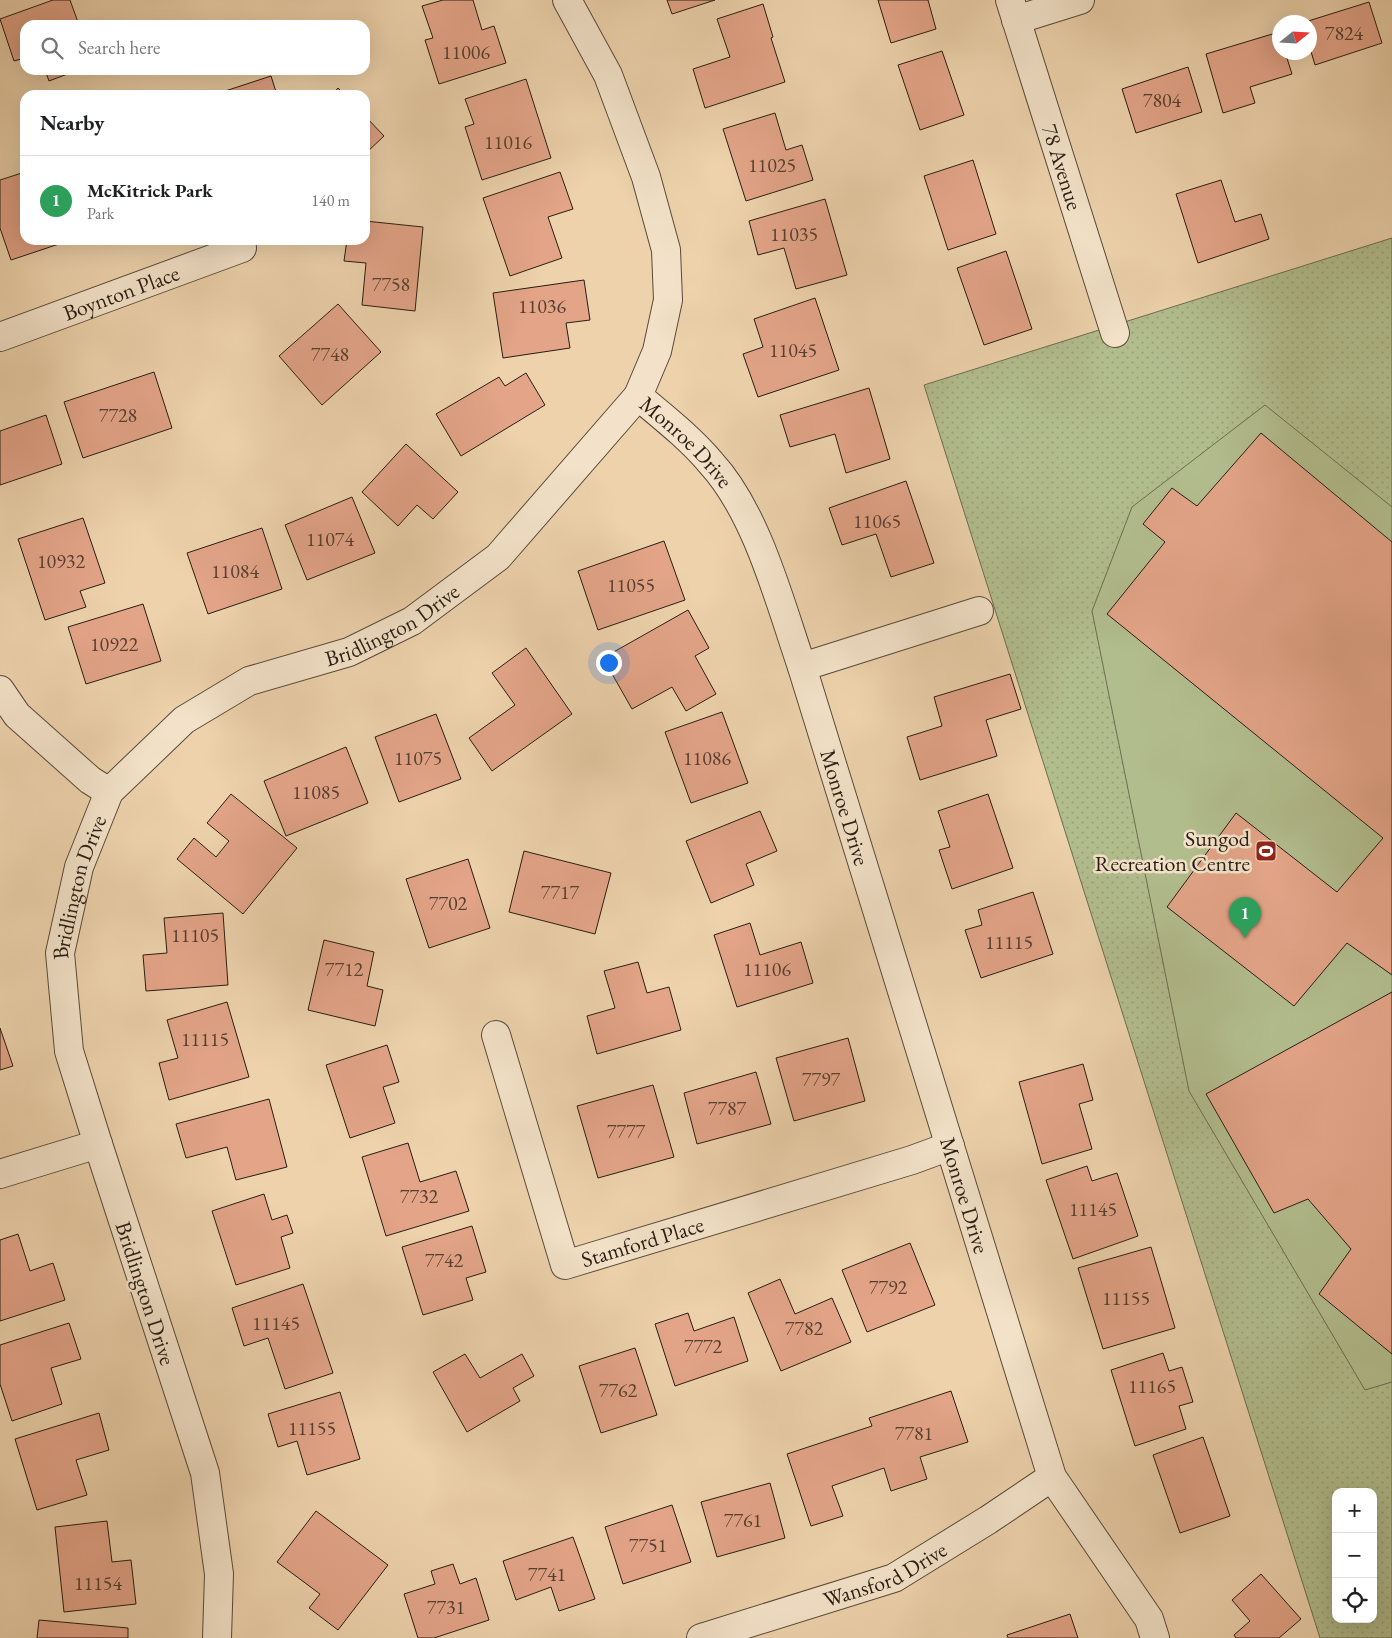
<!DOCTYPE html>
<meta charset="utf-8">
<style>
:root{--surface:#fff;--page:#f2f2f2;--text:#202124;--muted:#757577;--line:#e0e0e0;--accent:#7c3aed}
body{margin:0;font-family:"EB Garamond",serif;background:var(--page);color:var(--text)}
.controls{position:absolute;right:15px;bottom:15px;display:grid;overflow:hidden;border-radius:10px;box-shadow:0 5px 20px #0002}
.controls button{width:45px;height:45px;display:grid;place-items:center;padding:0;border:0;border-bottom:1px solid var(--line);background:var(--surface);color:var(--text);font:25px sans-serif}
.compass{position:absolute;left:1272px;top:15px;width:45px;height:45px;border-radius:50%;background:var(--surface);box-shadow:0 5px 20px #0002;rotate:72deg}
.you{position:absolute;left:608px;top:662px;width:18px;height:18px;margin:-12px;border:4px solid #fff;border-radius:50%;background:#1a73e8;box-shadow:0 0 0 8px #1a73e833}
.badge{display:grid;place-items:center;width:32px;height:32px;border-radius:50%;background:var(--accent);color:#fff;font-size:16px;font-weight:700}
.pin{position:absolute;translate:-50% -41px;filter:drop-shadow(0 1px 2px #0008)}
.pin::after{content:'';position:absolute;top:26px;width:18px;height:15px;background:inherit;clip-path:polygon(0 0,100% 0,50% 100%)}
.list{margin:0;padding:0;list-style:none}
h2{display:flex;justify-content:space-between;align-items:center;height:65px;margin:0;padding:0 20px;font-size:21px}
h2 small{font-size:16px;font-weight:400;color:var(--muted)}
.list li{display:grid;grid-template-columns:32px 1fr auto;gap:15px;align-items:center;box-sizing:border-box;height:90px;padding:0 20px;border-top:1px solid var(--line)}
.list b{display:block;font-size:19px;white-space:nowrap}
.list p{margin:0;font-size:16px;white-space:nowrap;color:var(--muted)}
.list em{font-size:16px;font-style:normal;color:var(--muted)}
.icon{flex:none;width:28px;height:28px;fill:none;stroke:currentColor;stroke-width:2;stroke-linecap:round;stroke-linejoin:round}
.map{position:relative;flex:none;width:1392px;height:1638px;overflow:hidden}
.search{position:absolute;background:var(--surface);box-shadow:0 5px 20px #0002;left:20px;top:20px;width:350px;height:55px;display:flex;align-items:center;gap:12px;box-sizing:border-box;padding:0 18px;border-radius:15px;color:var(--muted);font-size:19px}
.panel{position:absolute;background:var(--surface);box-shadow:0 5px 20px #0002;left:20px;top:90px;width:350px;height:155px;border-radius:15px}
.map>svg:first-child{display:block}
.grass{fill:url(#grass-dots);stroke:#6d6d51;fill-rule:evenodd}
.garden{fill:#b2bd8e;stroke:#6d6d51}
.building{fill:#e3a488;stroke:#281d14}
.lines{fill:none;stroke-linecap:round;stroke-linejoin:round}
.street-casing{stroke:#594a3a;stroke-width:30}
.street{stroke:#f3e2c9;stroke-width:28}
.labels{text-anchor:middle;stroke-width:5;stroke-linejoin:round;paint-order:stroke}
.number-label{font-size:20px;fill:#573f31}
.street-label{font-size:22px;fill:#281d14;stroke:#f3e2c9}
.poi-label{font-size:22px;fill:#281d14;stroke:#f3e2c9;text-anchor:end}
</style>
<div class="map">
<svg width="1392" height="1638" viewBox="0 0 1392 1638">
<defs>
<pattern id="grass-dots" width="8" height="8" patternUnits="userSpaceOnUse" patternTransform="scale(1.25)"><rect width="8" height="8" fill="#b2bd8e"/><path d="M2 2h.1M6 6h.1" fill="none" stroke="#99a27a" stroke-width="1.8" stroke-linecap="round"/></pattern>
</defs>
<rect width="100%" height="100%" fill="#edd2ac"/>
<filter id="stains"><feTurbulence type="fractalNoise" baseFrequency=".004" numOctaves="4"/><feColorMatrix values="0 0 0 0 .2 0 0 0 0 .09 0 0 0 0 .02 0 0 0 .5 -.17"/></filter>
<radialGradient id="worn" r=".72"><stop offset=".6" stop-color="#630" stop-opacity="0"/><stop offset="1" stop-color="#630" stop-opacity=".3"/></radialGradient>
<!-- grass -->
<path class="grass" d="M 1392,238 L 1392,1638 L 1320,1638 L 924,385 ZM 1336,1492 L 1373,1492 L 1373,1619 L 1336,1619 Z"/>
<!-- garden -->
<path class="garden" d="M 1265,405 L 1392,507 L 1392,1382 L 1365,1390 L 1189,1091 L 1092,611 L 1132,507 Z"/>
<!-- building -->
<g class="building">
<path d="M 53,0 L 70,0 L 79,25 L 25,25 L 25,58 L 14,61 L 0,19 Z"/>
<path d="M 443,0 L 473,0 L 482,30 L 494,26 L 506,63 L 439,84 L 425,40 L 433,38 L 422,6 Z"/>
<path d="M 667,0 L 715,0 L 672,14 Z"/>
<path d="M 878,0 L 928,0 L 936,29 L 891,43 Z"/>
<path d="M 1369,2 L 1382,43 L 1315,65 L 1310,48 L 1310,22 L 1305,22 Z"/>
<path d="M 763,4 L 773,37 L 771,38 L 785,82 L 705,108 L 693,69 L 730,57 L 717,19 Z"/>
<path d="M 1279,32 L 1280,52 L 1285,52 L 1292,74 L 1250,87 L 1255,103 L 1223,113 L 1206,54 Z"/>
<path d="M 942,51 L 964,115 L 920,130 L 898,65 Z"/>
<path d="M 1188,67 L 1202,112 L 1136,133 L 1122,89 Z"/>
<path d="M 45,70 L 78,70 L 49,81 Z"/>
<path d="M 271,76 L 277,95 L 213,95 Z"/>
<path d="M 526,79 L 551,158 L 482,180 L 465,127 L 474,124 L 465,99 Z"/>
<path d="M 338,88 L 345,95 L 332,95 Z"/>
<path d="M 775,113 L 786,150 L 802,145 L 813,180 L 746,201 L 723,129 Z"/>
<path d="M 365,116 L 384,136 L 365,154 Z"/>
<path d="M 973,160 L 996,234 L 948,250 L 924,176 Z"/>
<path d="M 25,172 L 25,240 L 71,240 L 11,260 L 0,228 L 0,180 Z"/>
<path d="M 560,172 L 573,209 L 548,217 L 562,258 L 510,276 L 483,198 Z"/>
<path d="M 1221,180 L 1235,222 L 1261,214 L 1269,239 L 1198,263 L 1176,194 Z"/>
<path d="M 825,199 L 847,275 L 796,289 L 784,248 L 758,255 L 749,221 Z"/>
<path d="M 365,221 L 423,227 L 415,311 L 362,305 L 366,263 L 344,261 L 347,240 L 365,240 Z"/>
<path d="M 1006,251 L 1032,329 L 984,345 L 957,268 Z"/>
<path d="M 584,280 L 590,320 L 566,323 L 570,348 L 503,358 L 493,293 Z"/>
<path d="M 815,298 L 839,370 L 758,397 L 743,354 L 763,347 L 754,319 Z"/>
<path d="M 338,304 L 381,352 L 322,405 L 279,356 Z"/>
<path d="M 154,372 L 172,428 L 83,458 L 64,402 Z"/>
<path d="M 526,373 L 545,405 L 461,456 L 436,414 L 499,377 L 505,386 Z"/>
<path d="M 869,388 L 890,459 L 846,473 L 835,434 L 790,447 L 780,415 Z"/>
<path d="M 46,415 L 62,464 L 0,485 L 0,431 Z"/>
<path d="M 1261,433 L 1392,542 L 1392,975 L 1347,943 L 1294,1006 L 1167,907 L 1236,813 L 1337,892 L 1383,838 L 1107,614 L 1165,542 L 1143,524 L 1172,488 L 1197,506 Z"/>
<path d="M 406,444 L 458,492 L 433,519 L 417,505 L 398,526 L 362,492 Z"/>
<path d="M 906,481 L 934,563 L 891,577 L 876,534 L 842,545 L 829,508 Z"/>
<path d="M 352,497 L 375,553 L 307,580 L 285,525 Z"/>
<path d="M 83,518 L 105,583 L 80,591 L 86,607 L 45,620 L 18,539 Z"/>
<path d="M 262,528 L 282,589 L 208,614 L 187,553 Z"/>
<path d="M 664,541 L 685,600 L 598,630 L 578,571 Z"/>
<path d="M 143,604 L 161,661 L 86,684 L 68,627 Z"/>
<path d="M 688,610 L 709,648 L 695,656 L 716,694 L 686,711 L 672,687 L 632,709 L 603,658 Z"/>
<path d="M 526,648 L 572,714 L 492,771 L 469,738 L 515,705 L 492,673 Z"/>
<path d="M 1010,674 L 1021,709 L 986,720 L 997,756 L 920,780 L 907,737 L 942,726 L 934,697 Z"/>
<path d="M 722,712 L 748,783 L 691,803 L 665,732 Z"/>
<path d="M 436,714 L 461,779 L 399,802 L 375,737 Z"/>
<path d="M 346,747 L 368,803 L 286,836 L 264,781 Z"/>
<path d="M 231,794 L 297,848 L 243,914 L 177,859 L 194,838 L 216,857 L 229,841 L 207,823 Z"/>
<path d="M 988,794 L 1013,868 L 952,889 L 939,850 L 950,847 L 938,811 Z"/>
<path d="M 760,811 L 777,851 L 746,864 L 754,885 L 711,903 L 686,841 Z"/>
<path d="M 524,851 L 611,873 L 595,934 L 509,912 Z"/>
<path d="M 468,859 L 490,928 L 429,948 L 406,879 Z"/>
<path d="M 1033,892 L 1053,954 L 981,978 L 965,930 L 982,925 L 978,910 Z"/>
<path d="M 223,913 L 228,985 L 146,991 L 143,955 L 167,953 L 164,918 Z"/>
<path d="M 750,923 L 760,955 L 801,942 L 813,983 L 737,1007 L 714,935 Z"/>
<path d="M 324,940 L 374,952 L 367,986 L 383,990 L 375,1026 L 308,1010 Z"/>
<path d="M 638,962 L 647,993 L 669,987 L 681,1030 L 597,1054 L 587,1016 L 615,1008 L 604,971 Z"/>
<path d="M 1392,992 L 1392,1354 L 1319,1294 L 1351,1249 L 1308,1199 L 1274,1213 L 1206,1094 Z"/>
<path d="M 227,1002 L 249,1077 L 169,1100 L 159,1063 L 178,1058 L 167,1020 Z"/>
<path d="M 0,1028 L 13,1066 L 0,1070 Z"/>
<path d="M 848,1038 L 865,1101 L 794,1121 L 776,1058 Z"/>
<path d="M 387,1045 L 399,1082 L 383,1087 L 395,1123 L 350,1138 L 326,1065 Z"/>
<path d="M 1083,1064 L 1093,1100 L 1079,1104 L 1092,1149 L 1042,1164 L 1019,1082 Z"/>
<path d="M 756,1072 L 771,1124 L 697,1144 L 684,1093 Z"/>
<path d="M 653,1085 L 674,1157 L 598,1178 L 577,1106 Z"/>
<path d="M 269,1099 L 287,1167 L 236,1180 L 227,1147 L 186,1158 L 176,1124 Z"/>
<path d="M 408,1143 L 420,1182 L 456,1171 L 469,1211 L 386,1236 L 362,1157 Z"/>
<path d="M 1087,1166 L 1092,1181 L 1117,1173 L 1138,1236 L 1073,1259 L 1046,1180 Z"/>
<path d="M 264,1194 L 272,1220 L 287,1215 L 293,1233 L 281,1237 L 290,1268 L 236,1285 L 212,1211 Z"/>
<path d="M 472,1226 L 486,1272 L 466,1278 L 473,1300 L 423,1315 L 402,1247 Z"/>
<path d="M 18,1234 L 30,1271 L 53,1263 L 65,1300 L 0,1321 L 0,1240 Z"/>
<path d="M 910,1243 L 935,1305 L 867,1332 L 842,1270 Z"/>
<path d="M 1151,1247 L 1175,1328 L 1103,1349 L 1078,1268 Z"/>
<path d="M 780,1279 L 795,1314 L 832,1298 L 851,1342 L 781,1371 L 748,1293 Z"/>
<path d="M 303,1284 L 333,1373 L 285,1389 L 268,1338 L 244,1346 L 232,1308 Z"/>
<path d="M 688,1313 L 694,1331 L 734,1317 L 748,1361 L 675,1386 L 655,1324 Z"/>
<path d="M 69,1323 L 81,1359 L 51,1368 L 62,1404 L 12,1421 L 0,1384 L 0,1345 Z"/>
<path d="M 635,1348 L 657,1415 L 601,1433 L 579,1366 Z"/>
<path d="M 1163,1353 L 1169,1371 L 1182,1367 L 1193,1402 L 1179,1406 L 1186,1429 L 1135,1446 L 1111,1370 Z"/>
<path d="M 465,1354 L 480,1378 L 522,1354 L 534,1376 L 513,1388 L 520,1401 L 467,1432 L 433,1372 Z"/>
<path d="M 951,1391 L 968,1442 L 920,1457 L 927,1479 L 891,1491 L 884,1468 L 832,1486 L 843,1516 L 811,1526 L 787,1454 L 872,1426 L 869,1418 Z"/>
<path d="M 340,1392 L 360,1459 L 307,1475 L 297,1441 L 278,1447 L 268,1414 Z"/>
<path d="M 99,1413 L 109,1450 L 76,1460 L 87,1495 L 37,1510 L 15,1439 Z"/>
<path d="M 1203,1437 L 1230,1516 L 1180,1533 L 1153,1455 Z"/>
<path d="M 770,1483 L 785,1538 L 717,1557 L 701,1502 Z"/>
<path d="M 672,1505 L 691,1562 L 623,1584 L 605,1527 Z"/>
<path d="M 316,1511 L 388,1565 L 338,1630 L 309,1608 L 320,1594 L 277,1562 Z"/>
<path d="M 107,1521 L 112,1562 L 131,1560 L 136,1604 L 64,1612 L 55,1527 Z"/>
<path d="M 573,1537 L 595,1599 L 559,1611 L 551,1587 L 516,1600 L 503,1561 Z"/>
<path d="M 453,1564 L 460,1584 L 476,1578 L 489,1620 L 434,1638 L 418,1638 L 404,1594 L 435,1584 L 431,1571 Z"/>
<path d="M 1261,1574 L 1301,1619 L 1279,1638 L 1236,1638 L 1234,1635 L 1250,1621 L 1232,1600 Z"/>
<path d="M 1070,1614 L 1078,1638 L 1008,1638 L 1007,1635 Z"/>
<path d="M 39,1620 L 128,1628 L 128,1638 L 37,1638 Z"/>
</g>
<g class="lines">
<!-- street casing -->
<g class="street-casing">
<g id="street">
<path id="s1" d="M 567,0 L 608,75 L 646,177 L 666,250 L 668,300 L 657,351 L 638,396 C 663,417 690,438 711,463 C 757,513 780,603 802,667 L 1052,1477 L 1149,1619 L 1155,1638"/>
<path id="s2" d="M 1010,0 L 1115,333"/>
<path d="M 1016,20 L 1080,0"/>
<path id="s3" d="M 0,337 L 242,248"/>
<path d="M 802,667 L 979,611"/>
<path d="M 0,690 L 17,715 L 90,780 L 109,792"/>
<path id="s4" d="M 496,1035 L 565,1265 L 912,1160 L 950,1146"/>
<path d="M 0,1174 L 98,1144"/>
<path id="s5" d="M 217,1638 L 219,1574 L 205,1473 L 98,1144 L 69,1051 L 60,953 L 79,867 L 109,792 L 184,720 L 249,681 L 349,652 L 412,621 L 498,557 L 638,396"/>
<path id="s6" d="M 701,1638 L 894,1578 L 988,1520 L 1052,1477"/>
</g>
</g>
<!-- street -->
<use href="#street" class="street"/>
</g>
<!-- icons -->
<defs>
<g id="stadium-square" transform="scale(1.125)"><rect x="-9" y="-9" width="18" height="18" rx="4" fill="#8f2418" stroke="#f3e2c9"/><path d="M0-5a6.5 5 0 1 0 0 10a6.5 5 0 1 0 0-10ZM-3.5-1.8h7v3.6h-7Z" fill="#fff"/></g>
</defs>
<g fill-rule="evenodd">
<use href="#stadium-square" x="1266" y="851"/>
</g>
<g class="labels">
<!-- number labels -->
<g class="number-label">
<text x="1344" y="40">7824</text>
<text x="466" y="59">11006</text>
<text x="1162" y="107">7804</text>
<text x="508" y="149">11016</text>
<text x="772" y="172">11025</text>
<text x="794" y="241">11035</text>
<text x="391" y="291">7758</text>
<text x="542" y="313">11036</text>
<text x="793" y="357">11045</text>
<text x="330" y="361">7748</text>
<text x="118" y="422">7728</text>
<text x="877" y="528">11065</text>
<text x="330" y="546">11074</text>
<text x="61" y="568">10932</text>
<text x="235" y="578">11084</text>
<text x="631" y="592">11055</text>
<text x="114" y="651">10922</text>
<text x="418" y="765">11075</text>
<text x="707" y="765">11086</text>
<text x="316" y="799">11085</text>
<text x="560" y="899">7717</text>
<text x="448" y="910">7702</text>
<text x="195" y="942">11105</text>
<text x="1009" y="949">11115</text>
<text x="344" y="976">7712</text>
<text x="767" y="976">11106</text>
<text x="205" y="1046">11115</text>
<text x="821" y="1086">7797</text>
<text x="727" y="1115">7787</text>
<text x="626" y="1138">7777</text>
<text x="419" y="1203">7732</text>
<text x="1093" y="1216">11145</text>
<text x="444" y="1267">7742</text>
<text x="888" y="1294">7792</text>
<text x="1126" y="1305">11155</text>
<text x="276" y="1330">11145</text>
<text x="804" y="1335">7782</text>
<text x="703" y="1353">7772</text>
<text x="1152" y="1393">11165</text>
<text x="618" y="1397">7762</text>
<text x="312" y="1435">11155</text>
<text x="914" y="1440">7781</text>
<text x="743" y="1527">7761</text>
<text x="648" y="1552">7751</text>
<text x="547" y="1581">7741</text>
<text x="98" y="1590">11154</text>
<text x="446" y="1614">7731</text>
</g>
<!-- street labels -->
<g class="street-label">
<text dy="8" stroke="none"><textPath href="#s2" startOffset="175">78 Avenue</textPath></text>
<text dy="8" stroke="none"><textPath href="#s3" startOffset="129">Boynton Place</textPath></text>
<text dy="8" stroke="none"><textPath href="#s1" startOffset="488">Monroe Drive</textPath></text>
<text dy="8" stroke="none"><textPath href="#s5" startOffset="1211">Bridlington Drive</textPath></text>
<text dy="8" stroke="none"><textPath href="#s1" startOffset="892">Monroe Drive</textPath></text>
<text dy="8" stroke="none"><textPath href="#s5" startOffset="776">Bridlington Drive</textPath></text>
<text dy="8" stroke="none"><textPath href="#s1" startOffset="1298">Monroe Drive</textPath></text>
<text dy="8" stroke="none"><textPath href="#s4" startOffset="321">Stamford Place</textPath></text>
<text transform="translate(146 1293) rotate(72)" y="8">Bridlington Drive</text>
<text dy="8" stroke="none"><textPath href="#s6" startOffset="195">Wansford Drive</textPath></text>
</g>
<!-- poi labels -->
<g class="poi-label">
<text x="1250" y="846">Sungod<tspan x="1250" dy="25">Recreation Centre</tspan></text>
</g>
</g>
<rect width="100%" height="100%" filter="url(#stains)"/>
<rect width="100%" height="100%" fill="url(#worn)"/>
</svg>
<div class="controls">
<button>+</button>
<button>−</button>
<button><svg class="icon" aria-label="locate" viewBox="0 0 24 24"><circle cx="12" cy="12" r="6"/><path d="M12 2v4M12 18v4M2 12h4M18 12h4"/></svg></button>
</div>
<svg class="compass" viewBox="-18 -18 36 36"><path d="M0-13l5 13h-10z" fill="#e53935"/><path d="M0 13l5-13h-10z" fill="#757577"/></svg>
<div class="you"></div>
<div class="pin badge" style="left:1245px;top:938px;background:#2e9e5b">1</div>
<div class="search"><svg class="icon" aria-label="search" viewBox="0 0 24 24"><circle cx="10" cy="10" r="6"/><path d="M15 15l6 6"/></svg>Search here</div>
<section class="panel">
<h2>Nearby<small></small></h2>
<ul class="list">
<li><span class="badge" style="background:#2e9e5b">1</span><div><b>McKitrick Park</b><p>Park</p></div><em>140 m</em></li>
</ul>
</section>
</div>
